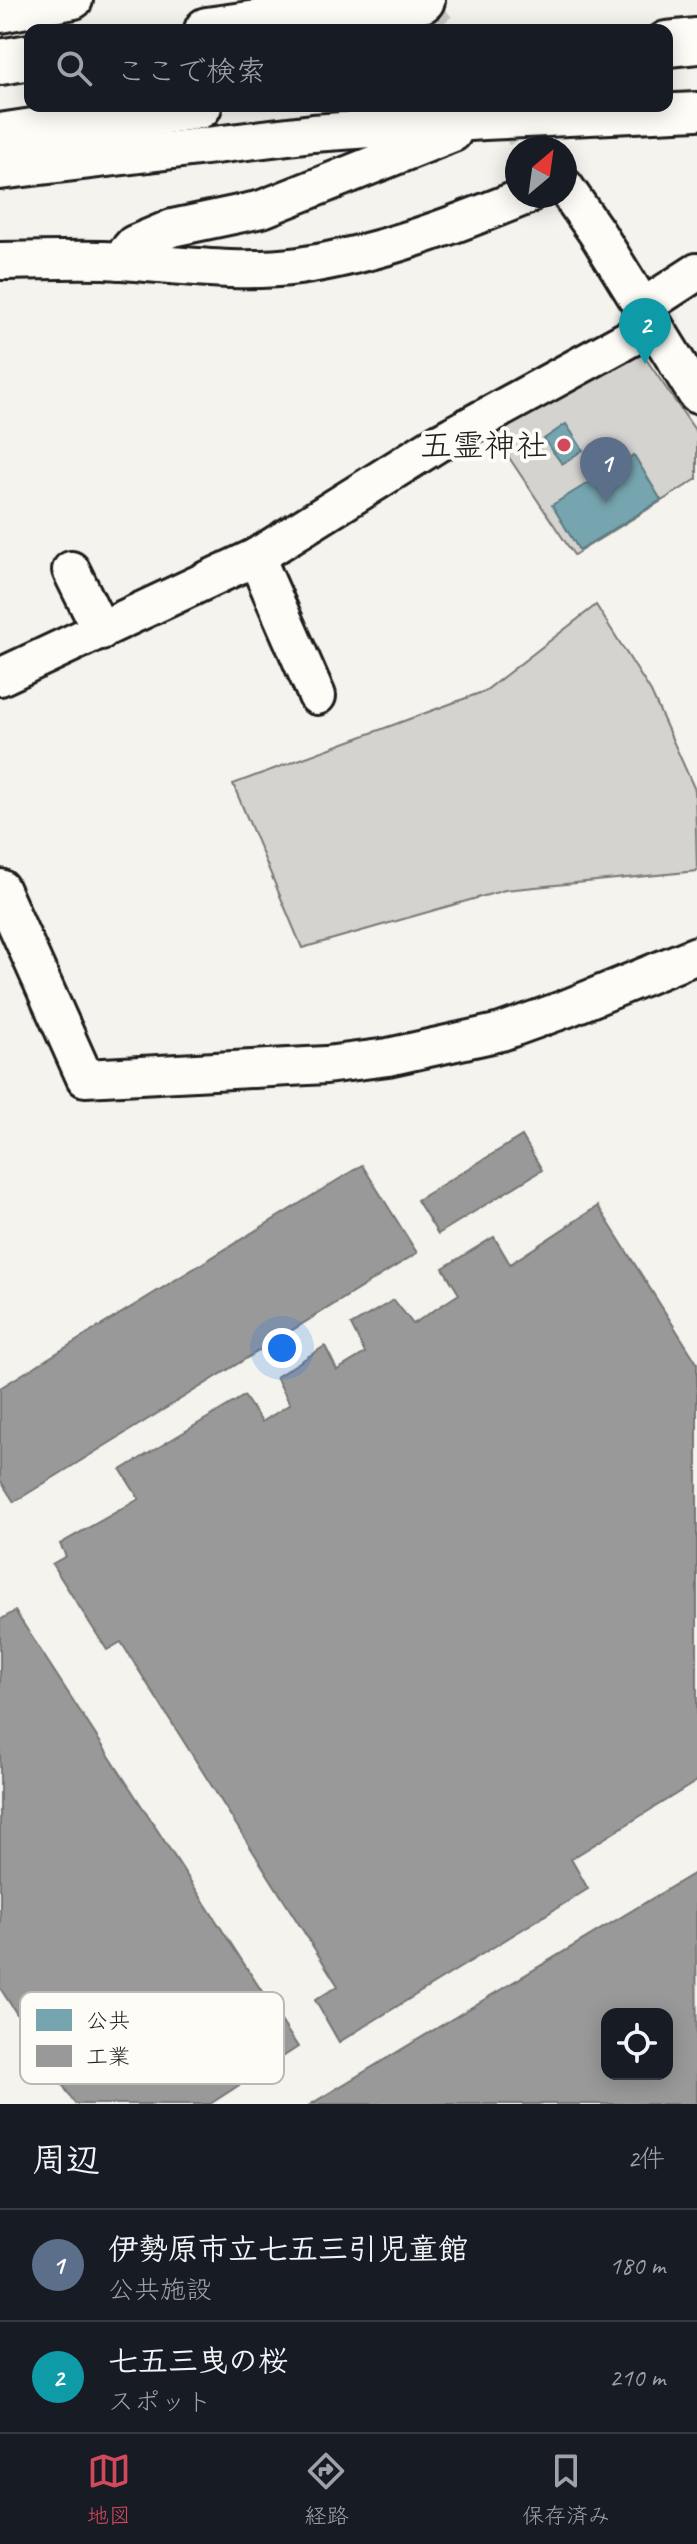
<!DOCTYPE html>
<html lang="ja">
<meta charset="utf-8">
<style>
:root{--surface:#171b24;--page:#242831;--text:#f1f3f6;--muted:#9ea1a6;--line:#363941;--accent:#d1495b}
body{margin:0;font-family:Caveat,"Klee One",sans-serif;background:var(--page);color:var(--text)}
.controls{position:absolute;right:24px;bottom:24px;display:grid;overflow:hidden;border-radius:16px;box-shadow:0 4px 20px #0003}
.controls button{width:72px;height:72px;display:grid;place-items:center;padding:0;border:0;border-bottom:2px solid var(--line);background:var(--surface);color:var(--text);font:40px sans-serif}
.compass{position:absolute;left:505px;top:136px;width:72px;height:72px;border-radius:50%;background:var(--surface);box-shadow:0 4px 20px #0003;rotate:29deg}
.you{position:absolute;left:282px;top:1348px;width:28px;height:28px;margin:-20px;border:6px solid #fff;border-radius:50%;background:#1a73e8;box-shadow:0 0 0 12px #1a73e833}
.badge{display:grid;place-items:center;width:52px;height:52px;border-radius:50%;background:var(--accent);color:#fff;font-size:26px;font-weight:700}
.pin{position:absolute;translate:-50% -66px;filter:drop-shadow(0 2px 4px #0008)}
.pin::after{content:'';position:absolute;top:42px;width:28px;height:24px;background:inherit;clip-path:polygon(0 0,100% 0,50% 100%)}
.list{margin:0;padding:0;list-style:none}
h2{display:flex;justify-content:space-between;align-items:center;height:104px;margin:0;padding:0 32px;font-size:34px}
h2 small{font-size:26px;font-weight:400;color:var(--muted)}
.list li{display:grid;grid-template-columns:52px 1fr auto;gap:24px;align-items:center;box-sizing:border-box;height:112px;padding:0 32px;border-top:2px solid var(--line)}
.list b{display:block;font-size:30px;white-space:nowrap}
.list p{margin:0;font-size:26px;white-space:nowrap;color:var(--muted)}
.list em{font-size:26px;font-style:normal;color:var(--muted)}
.icon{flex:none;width:44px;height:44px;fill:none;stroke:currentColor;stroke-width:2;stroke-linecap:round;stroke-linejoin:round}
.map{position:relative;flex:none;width:697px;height:2104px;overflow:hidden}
.search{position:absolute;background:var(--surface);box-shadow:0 4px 20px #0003;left:24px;right:24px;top:24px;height:88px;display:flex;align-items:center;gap:20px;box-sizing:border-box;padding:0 28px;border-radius:16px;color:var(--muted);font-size:30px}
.sheet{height:328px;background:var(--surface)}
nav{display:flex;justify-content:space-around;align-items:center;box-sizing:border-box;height:112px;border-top:2px solid var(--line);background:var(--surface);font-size:22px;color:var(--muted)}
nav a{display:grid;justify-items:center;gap:4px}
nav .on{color:var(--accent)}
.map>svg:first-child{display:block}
.green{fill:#d4d3cf;stroke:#787876;stroke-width:2}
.public{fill:#76a5af;stroke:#5b7c83;stroke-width:2}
.industry{fill:#999;stroke:#747474;stroke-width:2;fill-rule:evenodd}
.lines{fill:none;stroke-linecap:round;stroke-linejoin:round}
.minor-tunnel{stroke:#c9c8c4;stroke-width:36;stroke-dasharray:36 18;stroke-linecap:butt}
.minor-casing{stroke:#1c1c1c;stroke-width:42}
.highway-casing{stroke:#1c1c1c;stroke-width:50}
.minor{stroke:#fdfcf7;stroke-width:36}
.highway{stroke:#fdfcf7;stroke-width:44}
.poi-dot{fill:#d1495b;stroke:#fdfcf7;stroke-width:3}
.labels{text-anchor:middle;stroke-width:8;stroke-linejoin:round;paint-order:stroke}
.poi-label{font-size:32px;fill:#1c1c1c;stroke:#fdfcf7;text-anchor:end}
.key{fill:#fdfcf7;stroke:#bab9b5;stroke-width:2}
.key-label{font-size:22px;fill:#1c1c1c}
</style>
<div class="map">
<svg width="697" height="2104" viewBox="0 0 697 2104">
<rect width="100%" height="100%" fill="#f4f3ee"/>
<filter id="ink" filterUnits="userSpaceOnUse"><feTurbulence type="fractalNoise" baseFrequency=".0125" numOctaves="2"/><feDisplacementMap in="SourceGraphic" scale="16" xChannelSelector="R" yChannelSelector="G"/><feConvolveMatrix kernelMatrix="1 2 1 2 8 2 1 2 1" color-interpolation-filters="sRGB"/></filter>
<g filter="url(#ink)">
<!-- green -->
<g class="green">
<path d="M 637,346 L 697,433 L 697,479 L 574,555 L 490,429 Z"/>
<path d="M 596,605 L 651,692 L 695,790 L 697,871 L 505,890 L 302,948 L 233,784 L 485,691 Z"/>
</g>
<!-- public -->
<g class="public">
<path d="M 566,424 L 583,450 L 562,464 L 544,439 Z"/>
<path d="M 634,455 L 661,500 L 579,550 L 552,505 Z"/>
</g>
<!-- industry -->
<g class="industry">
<path d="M 522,1136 L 542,1170 L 438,1234 L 417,1200 Z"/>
<path d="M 362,1165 L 417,1253 L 14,1502 L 0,1480 L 0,1388 Z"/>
<path d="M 598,1206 L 697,1363 L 697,1781 L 571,1859 L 588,1889 L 339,2042 L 315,2000 L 338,1986 L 121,1642 L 107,1650 L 52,1564 L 66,1556 L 60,1544 L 139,1499 L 121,1470 L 244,1396 L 262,1422 L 290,1404 L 276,1377 L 325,1346 L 337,1370 L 365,1353 L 351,1325 L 394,1300 L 413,1324 L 459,1294 L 443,1268 L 494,1237 L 510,1264 Z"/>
<path d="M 15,1611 L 298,2047 L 210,2104 L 75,2104 L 0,1988 L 0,1620 Z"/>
<path d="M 696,1872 L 697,2104 L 311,2104 ZM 607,2014 L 667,2014 L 667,2074 L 607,2074 Z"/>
</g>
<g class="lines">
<!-- minor-tunnel -->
<g class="minor-tunnel">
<path d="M 415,0 L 439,30"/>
<path d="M 501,106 L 535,148"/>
</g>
<!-- minor casing -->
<g class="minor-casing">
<g id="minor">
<path d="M 0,14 L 74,0"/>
<path d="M 0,171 L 313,133 L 484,121 L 697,111"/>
<path d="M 565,187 L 597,233 L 697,395"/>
<path d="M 0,261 C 40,261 82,258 122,261 C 181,265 240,274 299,266 C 379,254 452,226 526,196"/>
<path d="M 119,261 L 134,244 L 172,228 L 262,209 L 453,133"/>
<path d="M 643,307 L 697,272"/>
<path d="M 256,557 L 317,696"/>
<path d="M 71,570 L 101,631"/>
<path d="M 0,677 L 256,557 L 438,443 L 654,325"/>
<path d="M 0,888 L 85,1078 L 326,1065 L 388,1057 L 501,1032 L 565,1009 L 697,955"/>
</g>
</g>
<!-- highway casing -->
<g class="highway-casing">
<g id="highway">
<path d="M 207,30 L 422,0"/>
<path d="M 667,44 L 697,41"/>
<path d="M 0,62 L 30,57"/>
<path d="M 0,136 L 199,106"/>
</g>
</g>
<!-- minor -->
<use href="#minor" class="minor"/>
<!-- highway -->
<use href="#highway" class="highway"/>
</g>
</g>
<!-- markers -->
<circle class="poi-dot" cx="564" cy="445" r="8"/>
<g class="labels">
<!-- poi labels -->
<g class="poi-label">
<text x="548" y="456">五霊神社</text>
</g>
</g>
<!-- legend -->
<rect x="20" y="1992" width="264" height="92" rx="12" class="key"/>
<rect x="36" y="2009" width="36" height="22" fill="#76a5af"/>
<rect x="36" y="2045" width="36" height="22" fill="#999"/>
<g class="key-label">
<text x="86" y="2028">公共</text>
<text x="86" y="2064">工業</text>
</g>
</svg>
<div class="controls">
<button><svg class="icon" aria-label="locate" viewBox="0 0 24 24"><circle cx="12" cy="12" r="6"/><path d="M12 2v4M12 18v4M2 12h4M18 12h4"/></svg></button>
</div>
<svg class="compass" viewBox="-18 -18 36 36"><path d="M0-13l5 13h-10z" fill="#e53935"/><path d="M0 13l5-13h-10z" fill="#9ea1a6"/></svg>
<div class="you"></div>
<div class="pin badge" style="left:606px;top:503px;background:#5c6f8a">1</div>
<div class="pin badge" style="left:645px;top:364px;background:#0f9aa8">2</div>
<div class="search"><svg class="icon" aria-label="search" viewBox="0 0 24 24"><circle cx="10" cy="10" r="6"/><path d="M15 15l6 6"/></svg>ここで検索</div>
</div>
<section class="sheet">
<h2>周辺<small>2件</small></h2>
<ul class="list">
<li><span class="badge" style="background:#5c6f8a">1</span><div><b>伊勢原市立七五三引児童館</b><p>公共施設</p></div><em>180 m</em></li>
<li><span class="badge" style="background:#0f9aa8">2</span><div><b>七五三曳の桜</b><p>スポット</p></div><em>210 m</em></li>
</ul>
</section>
<nav>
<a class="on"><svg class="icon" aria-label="map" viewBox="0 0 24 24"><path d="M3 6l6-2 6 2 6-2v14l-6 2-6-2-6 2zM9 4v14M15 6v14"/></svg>地図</a>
<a><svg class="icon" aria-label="directions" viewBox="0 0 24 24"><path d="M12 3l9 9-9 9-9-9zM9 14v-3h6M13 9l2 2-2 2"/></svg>経路</a>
<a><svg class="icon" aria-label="saved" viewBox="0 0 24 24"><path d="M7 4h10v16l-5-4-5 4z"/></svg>保存済み</a>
</nav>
